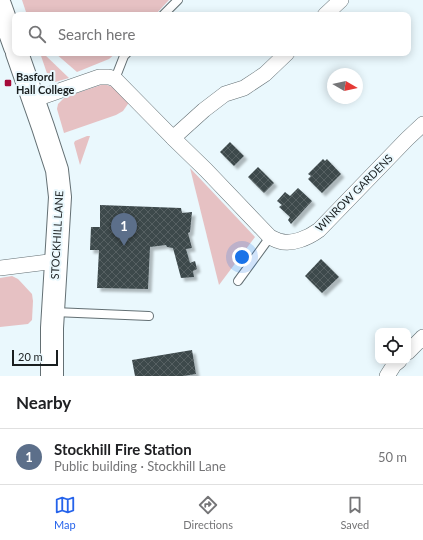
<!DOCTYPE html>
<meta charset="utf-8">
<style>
:root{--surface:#fff;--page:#f2f2f2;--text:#202124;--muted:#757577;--line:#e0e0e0;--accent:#2563eb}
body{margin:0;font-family:Lato,sans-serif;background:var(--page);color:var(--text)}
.controls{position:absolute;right:12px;bottom:12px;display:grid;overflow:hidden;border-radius:8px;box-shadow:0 2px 10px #0003}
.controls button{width:36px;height:36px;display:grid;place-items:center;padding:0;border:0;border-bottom:1px solid var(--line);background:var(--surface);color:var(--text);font:20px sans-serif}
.compass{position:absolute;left:327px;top:68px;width:36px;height:36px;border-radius:50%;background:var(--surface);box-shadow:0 2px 10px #0003;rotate:99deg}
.scale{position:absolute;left:12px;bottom:10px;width:46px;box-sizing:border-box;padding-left:4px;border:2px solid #1a1f20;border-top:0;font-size:11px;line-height:14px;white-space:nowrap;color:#1a1f20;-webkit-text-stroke:3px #eaf8fd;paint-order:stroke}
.you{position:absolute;left:242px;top:257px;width:14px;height:14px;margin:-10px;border:3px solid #fff;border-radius:50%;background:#1a73e8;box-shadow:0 0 0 6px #1a73e833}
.badge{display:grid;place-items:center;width:26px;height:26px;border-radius:50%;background:var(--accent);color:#fff;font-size:13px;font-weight:700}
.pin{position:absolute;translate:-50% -33px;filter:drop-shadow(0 1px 2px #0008)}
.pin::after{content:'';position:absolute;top:21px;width:14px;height:12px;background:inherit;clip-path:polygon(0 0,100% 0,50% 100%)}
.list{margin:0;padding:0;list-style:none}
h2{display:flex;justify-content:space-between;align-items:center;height:52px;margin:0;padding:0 16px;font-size:17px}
h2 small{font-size:13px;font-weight:400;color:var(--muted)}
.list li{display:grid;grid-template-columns:26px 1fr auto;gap:12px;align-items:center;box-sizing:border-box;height:56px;padding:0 16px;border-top:1px solid var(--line)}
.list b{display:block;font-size:15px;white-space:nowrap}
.list p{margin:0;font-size:13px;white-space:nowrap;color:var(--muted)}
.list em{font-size:13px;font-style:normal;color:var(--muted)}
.icon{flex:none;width:22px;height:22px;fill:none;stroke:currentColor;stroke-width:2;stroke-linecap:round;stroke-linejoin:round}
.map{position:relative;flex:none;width:423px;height:376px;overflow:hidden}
.search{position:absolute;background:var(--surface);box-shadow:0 2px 10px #0003;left:12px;right:12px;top:12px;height:44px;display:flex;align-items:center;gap:10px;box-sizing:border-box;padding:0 14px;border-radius:8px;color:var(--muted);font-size:15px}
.sheet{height:108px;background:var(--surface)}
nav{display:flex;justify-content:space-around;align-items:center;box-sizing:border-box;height:56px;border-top:1px solid var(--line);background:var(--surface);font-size:11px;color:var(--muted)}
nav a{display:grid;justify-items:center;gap:2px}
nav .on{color:var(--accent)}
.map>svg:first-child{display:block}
.green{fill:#e6c1c3}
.building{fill:url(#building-cross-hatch);filter:url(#shadow)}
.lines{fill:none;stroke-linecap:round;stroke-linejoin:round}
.service-casing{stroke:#636f73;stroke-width:10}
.minor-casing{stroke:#636f73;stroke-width:16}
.secondary-casing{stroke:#636f73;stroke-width:24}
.service{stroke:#fff;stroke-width:8}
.minor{stroke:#fff;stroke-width:15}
.secondary{stroke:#fff;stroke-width:22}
.poi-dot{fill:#a50b3a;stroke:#eaf8fd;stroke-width:1.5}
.labels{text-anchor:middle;stroke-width:4;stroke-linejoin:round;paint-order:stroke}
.poi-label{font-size:11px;font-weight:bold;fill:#1a1f20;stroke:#eaf8fd;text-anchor:start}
.street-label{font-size:11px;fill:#1a1f20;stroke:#eaf8fd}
</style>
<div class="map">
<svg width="423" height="376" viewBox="0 0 423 376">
<defs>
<pattern id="building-cross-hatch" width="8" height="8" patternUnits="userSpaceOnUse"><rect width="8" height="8" fill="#3d494c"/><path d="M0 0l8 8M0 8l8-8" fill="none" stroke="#566062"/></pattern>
<filter id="shadow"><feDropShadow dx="3.5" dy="3.5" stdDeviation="1" flood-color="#0004"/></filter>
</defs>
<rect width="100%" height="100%" fill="#eaf8fd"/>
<!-- green -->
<g class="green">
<path d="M 22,0 L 169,0 L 155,15 L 27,15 Z"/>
<path d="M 40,53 L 43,53 L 69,78 L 55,82 L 50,82 Z"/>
<path d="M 55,53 L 116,53 L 109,59 L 77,72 Z"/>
<path d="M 104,84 L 119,89 L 130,101 L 123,111 L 116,115 L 64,133 L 57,109 L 58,104 L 65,97 Z"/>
<path d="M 87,136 L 90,136 L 80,165 L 74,143 L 75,141 Z"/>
<path d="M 190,168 L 255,237 L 219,285 Z"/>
<path d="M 12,276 L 18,279 L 32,294 L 33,301 L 32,320 L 28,324 L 0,327 L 0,278 Z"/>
</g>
<!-- building -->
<g class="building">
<path d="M 230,142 L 244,156 L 234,166 L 220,152 Z"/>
<path d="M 323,159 L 325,161 L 327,159 L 341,174 L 322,193 L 308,179 L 311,176 L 308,174 Z"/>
<path d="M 258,167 L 274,183 L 264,193 L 248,177 Z"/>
<path d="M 298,188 L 312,201 L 291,224 L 288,220 L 290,217 L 279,207 L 282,205 L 277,201 L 285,192 L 290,196 Z"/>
<path d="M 100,205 L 181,208 L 182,213 L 192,212 L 190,232 L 188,233 L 192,248 L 186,249 L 190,263 L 195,261 L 197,269 L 193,271 L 194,277 L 181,278 L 173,248 L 167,247 L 166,245 L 150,247 L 148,289 L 97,288 L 99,250 L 90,250 L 91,227 L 100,227 Z"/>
<path d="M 321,259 L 339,277 L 322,293 L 305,276 Z"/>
<path d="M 192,350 L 196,374 L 183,376 L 135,376 L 132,360 Z"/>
</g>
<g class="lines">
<!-- service casing -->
<g class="service-casing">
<g id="service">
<path d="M 163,15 L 178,0"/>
<path d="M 115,79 L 124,56 L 127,53"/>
<path d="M 238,281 L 270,237"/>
<path d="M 54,312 L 149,316"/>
</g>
</g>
<!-- minor casing -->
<g class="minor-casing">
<g id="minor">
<path d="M 325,15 L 341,0"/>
<path d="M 33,100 L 99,77 L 109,77 L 115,79 L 173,138 L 204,110 L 225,94 L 244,88 L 265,74 L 287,53"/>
<path d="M 173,138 L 206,170 L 270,237 C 272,238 276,240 279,241 C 292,245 308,238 319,230 L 407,139 L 423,124"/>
<path d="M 0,268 L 56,261"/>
<path d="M 408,352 L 423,337"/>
<path d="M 387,376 L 394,365 L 399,361"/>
</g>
</g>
<!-- secondary casing -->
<g class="secondary-casing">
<g id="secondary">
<path d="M 0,5 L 15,47"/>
<path d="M 17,53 L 43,127 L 57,170 L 60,197 L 52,328 L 52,376"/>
</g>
</g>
<!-- service -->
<use href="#service" class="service"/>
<!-- minor -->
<use href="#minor" class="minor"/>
<!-- secondary -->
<use href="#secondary" class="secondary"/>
</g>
<!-- markers -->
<rect class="poi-dot" x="4" y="79" width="8" height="8" rx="2"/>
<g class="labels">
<!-- poi labels -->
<g class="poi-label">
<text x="16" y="81">Basford<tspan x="16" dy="13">Hall College</tspan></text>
</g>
<!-- street labels -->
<g class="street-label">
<text transform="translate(354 193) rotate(-45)" y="4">WINROW GARDENS</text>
<text transform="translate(57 235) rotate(-87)" y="4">STOCKHILL LANE</text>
</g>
</g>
</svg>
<div class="controls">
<button><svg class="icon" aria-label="locate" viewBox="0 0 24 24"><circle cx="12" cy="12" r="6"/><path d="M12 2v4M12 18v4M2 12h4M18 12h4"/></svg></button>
</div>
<svg class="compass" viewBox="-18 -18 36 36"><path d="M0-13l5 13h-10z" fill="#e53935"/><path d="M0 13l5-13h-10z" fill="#757577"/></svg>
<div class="scale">20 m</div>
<div class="you"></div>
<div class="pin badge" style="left:124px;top:246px;background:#5c6f8a">1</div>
<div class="search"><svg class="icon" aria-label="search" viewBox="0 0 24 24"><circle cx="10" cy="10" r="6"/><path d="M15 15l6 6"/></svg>Search here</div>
</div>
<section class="sheet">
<h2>Nearby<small></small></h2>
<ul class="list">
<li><span class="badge" style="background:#5c6f8a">1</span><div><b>Stockhill Fire Station</b><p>Public building · Stockhill Lane</p></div><em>50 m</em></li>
</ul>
</section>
<nav>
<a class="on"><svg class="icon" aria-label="map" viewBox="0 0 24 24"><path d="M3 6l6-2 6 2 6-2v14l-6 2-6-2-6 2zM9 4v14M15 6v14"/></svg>Map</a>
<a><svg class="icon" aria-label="directions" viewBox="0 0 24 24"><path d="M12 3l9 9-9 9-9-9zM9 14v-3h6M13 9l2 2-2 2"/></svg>Directions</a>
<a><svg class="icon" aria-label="saved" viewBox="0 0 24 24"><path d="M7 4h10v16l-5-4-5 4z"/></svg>Saved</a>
</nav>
